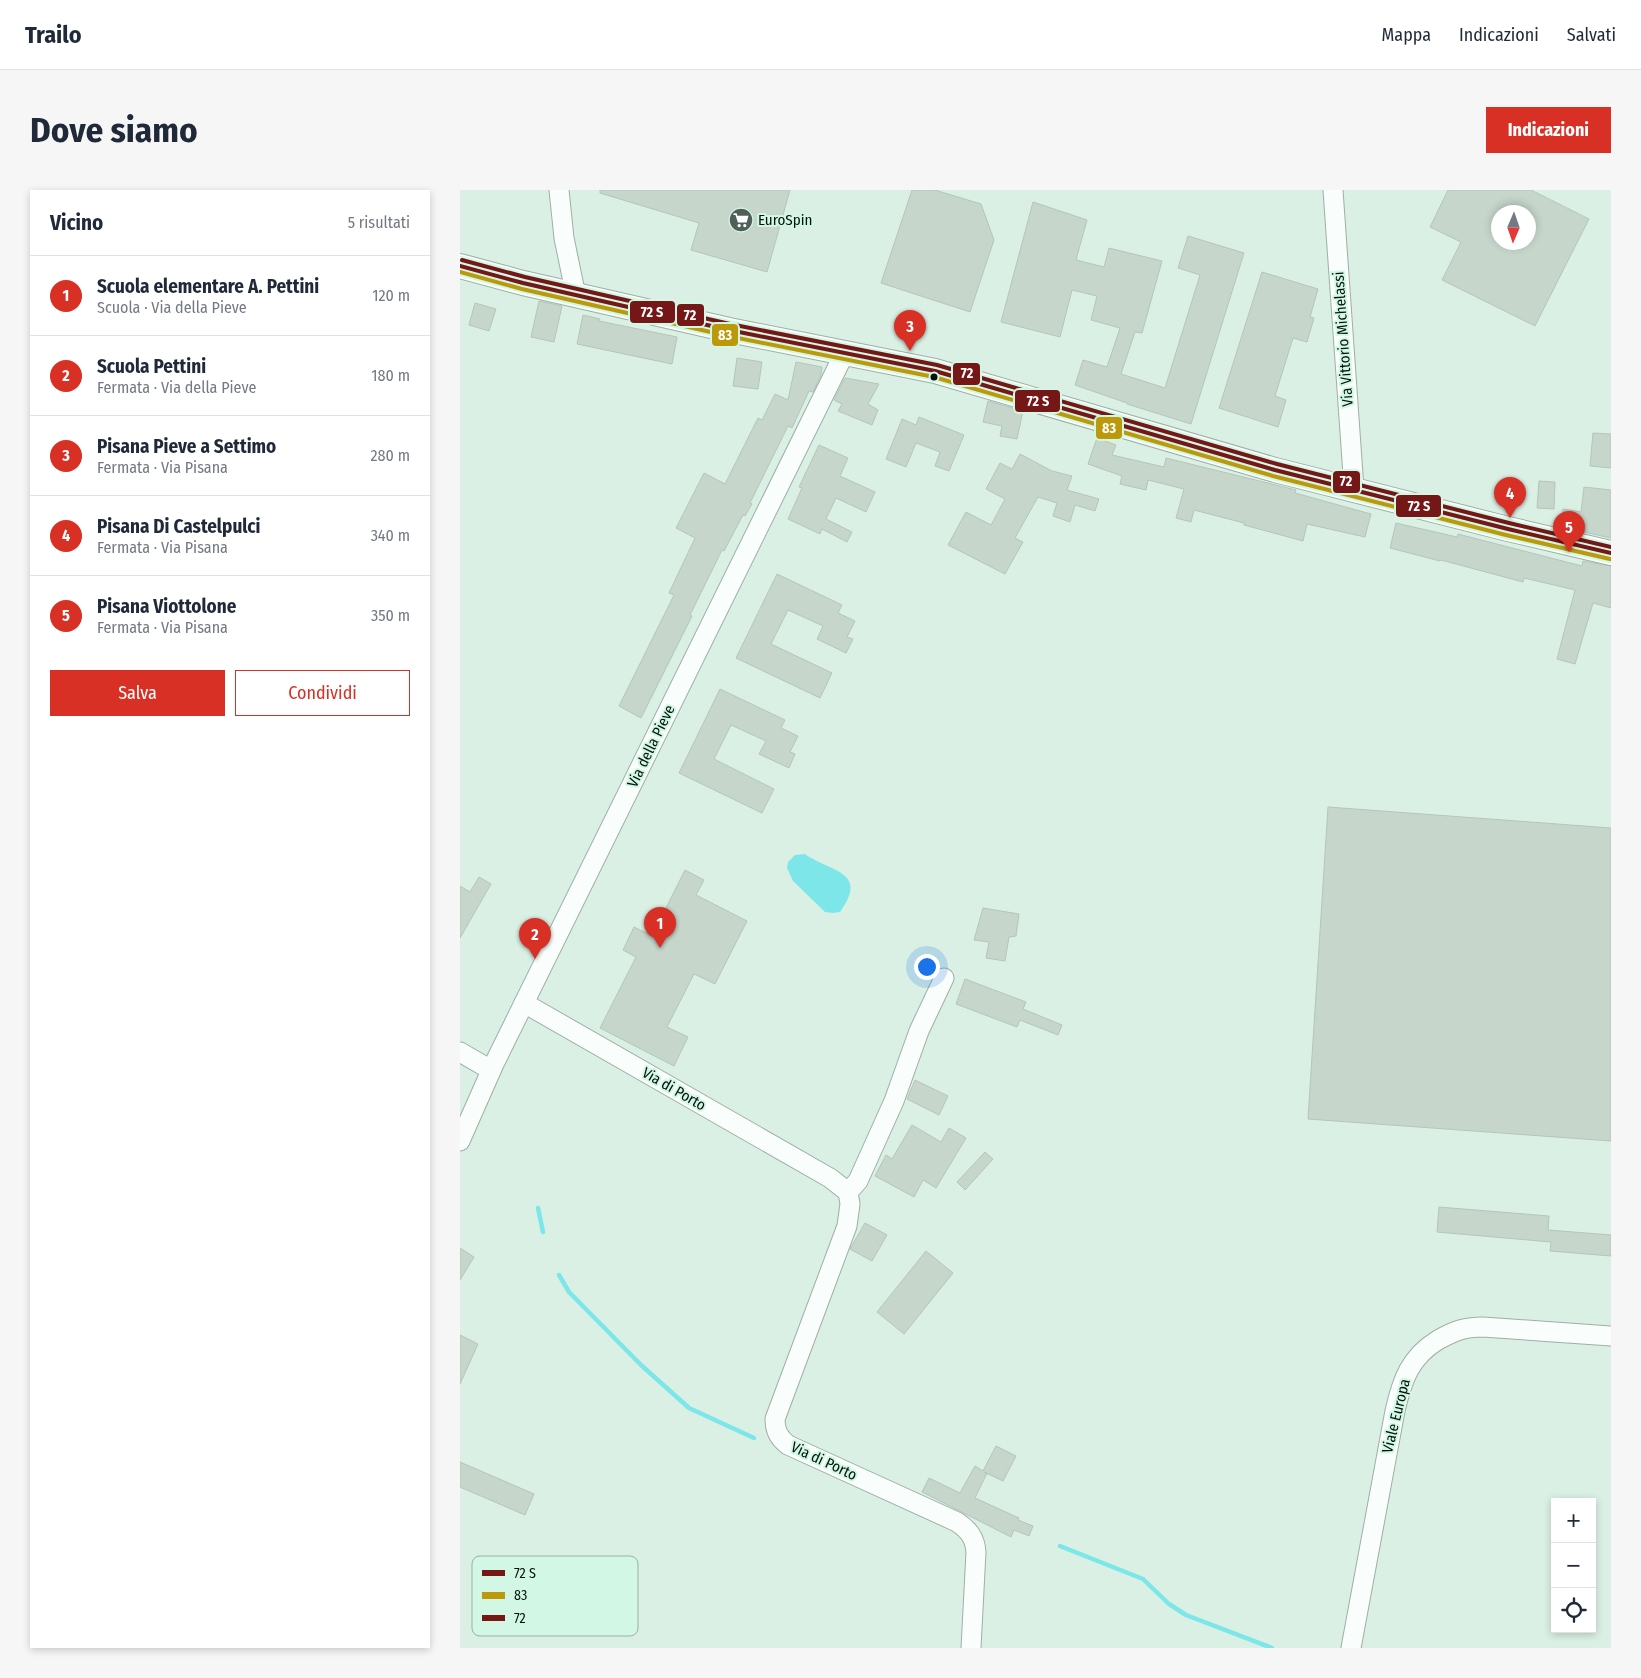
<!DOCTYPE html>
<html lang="it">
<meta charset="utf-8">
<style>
:root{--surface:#fff;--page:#f6f6f7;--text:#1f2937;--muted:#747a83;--line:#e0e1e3;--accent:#d93025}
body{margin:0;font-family:"Fira Sans Condensed",sans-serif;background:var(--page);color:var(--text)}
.controls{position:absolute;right:15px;bottom:15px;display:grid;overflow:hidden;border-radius:0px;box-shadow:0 2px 8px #0003}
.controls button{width:45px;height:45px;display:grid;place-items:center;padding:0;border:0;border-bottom:1px solid var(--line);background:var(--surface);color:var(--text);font:25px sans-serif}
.compass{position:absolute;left:1031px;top:15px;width:45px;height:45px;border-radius:50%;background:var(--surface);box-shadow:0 2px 8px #0003;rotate:182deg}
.you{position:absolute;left:466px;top:776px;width:18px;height:18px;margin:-12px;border:4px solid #fff;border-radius:50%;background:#1a73e8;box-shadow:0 0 0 8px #1a73e833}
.badge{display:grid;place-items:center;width:32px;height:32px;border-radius:50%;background:var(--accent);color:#fff;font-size:16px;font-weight:700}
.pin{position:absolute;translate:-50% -41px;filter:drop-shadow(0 1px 2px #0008)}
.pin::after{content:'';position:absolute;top:26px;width:18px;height:15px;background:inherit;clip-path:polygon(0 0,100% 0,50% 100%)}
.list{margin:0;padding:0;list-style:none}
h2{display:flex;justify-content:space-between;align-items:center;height:65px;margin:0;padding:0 20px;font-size:21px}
h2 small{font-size:16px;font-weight:400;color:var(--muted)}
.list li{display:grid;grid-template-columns:32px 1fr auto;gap:15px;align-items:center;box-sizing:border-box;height:80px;padding:0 20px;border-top:1px solid var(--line)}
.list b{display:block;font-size:19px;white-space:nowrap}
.list p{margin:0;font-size:16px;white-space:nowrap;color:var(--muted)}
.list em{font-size:16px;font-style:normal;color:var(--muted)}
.actions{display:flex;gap:10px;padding:15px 20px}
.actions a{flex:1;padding:11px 0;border:1px solid var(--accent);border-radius:0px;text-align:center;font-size:18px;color:var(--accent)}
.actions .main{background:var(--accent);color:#fff}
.icon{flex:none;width:28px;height:28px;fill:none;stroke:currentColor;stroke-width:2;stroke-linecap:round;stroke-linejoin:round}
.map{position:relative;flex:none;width:1151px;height:1458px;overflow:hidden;border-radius:0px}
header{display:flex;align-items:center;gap:30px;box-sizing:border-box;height:70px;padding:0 25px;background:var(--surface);border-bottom:1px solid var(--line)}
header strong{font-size:24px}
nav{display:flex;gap:28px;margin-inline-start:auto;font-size:18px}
.intro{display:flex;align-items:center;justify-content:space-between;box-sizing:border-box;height:120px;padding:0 30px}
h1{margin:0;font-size:35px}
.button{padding:12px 22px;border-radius:0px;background:var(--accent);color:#fff;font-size:18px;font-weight:700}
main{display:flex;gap:30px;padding:0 30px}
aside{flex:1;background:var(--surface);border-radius:0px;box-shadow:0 2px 8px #0003}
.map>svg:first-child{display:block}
.water{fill:#7ce6e8}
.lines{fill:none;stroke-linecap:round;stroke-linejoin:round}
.stream{stroke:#7ce6e8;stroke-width:4.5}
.building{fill:#c6d6cb;stroke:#b5c5ba;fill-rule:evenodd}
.minor-casing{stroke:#9eafa6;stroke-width:21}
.major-casing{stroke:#9eafa6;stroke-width:26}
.minor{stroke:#f9fdfb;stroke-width:19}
.major{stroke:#f9fdfb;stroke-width:24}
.bus-1-casing{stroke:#d2f8e5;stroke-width:8}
.bus-2-casing{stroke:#d2f8e5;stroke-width:8}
.bus-3-casing{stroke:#d2f8e5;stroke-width:8}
.bus-1{stroke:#751617;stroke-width:4}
.bus-2{stroke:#bc990b;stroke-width:4}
.bus-3{stroke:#751617;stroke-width:4}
.bus-dot{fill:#06130d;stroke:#d2f8e5;stroke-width:2}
.labels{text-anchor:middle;stroke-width:4;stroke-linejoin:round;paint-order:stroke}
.poi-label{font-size:15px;fill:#06130d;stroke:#d2f8e5;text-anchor:start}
.street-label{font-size:15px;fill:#06130d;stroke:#d2f8e5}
.key{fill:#d2f8e5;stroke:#95b3a4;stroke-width:1}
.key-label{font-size:14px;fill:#06130d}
.line-badge{stroke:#d2f8e5;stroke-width:2}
.badge-label{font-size:14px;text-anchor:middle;font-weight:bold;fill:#fff}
</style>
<header>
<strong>Trailo</strong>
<nav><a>Mappa</a><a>Indicazioni</a><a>Salvati</a></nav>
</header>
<div class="intro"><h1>Dove siamo</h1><a class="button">Indicazioni</a></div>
<main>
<aside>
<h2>Vicino<small>5 risultati</small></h2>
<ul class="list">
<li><span class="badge">1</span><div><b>Scuola elementare A. Pettini</b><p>Scuola · Via della Pieve</p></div><em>120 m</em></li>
<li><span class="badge">2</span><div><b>Scuola Pettini</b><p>Fermata · Via della Pieve</p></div><em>180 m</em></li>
<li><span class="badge">3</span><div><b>Pisana Pieve a Settimo</b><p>Fermata · Via Pisana</p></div><em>280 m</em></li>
<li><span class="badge">4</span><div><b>Pisana Di Castelpulci</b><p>Fermata · Via Pisana</p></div><em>340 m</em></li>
<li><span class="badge">5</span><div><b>Pisana Viottolone</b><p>Fermata · Via Pisana</p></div><em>350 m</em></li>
</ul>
<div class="actions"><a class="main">Salva</a><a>Condividi</a></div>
</aside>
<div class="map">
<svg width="1151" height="1458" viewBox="0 0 1151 1458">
<rect width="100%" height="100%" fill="#daf0e5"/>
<!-- water -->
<path class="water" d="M 345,664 C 370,682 410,681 380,722 L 373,723 L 365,722 L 333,691 L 327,678 L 328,672 L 335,665 Z"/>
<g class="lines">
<!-- stream -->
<g class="stream">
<path d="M 78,1018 L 83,1042"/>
<path d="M 99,1085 L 109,1102 L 181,1175 L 229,1218 L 294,1248"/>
<path d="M 600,1356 L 683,1389 L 709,1414 L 726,1425 L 812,1458"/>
</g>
</g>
<!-- building -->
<g class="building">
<path d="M 140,0 L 330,0 L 307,82 L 231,60 L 239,33 L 140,3 Z"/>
<path d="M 452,0 L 475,0 L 521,14 L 534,50 L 510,122 L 421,93 Z"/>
<path d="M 988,0 L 1071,0 L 1129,29 L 1075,136 L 982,90 L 1001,52 L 970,37 ZM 1038,22 L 1068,22 L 1068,52 L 1038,52 Z"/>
<path d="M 573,12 L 627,30 L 616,70 L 644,77 L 649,58 L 702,71 L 682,143 L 675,142 L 661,184 L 705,198 L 740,85 L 718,78 L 728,46 L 784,63 L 731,234 L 667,214 L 667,213 L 615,195 L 623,170 L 647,177 L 660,138 L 631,130 L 637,106 L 612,100 L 600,147 L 541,132 Z"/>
<path d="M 802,82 L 858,99 L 850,127 L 854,128 L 847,152 L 833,148 L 815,206 L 826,210 L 818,237 L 759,218 Z"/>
<path d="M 79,111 L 102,116 L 94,152 L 71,147 Z"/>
<path d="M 15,113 L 36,119 L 29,141 L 9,135 Z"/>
<path d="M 123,125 L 140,129 L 139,131 L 217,147 L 212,174 L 117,154 Z"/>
<path d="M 277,168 L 302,172 L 298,199 L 273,196 Z"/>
<path d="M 336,172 L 362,177 L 361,185 L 353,202 L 349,201 L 332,238 L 328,236 L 290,313 L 292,314 L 285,326 L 283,325 L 264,361 L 262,360 L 230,425 L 232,426 L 181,528 L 159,516 L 214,405 L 209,403 L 235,348 L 216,338 L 244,283 L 265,294 L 298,228 L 302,230 L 315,204 L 328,210 Z"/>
<path d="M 385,188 L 419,194 L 408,214 L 418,220 L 412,235 L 378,221 L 382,214 L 374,210 Z"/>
<path d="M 528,211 L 563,221 L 557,249 L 540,246 L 542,236 L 523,232 Z"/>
<path d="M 459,227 L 504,245 L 489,281 L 475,276 L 480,262 L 456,253 L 446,277 L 426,269 L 442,229 L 456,235 Z"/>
<path d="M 1133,243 L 1151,244 L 1151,278 L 1130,276 Z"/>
<path d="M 637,248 L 656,255 L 652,265 L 704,277 L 706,268 L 836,300 L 835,303 L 911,324 L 905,347 L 847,334 L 843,351 L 784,335 L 784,333 L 734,320 L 731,332 L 716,328 L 724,299 L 688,290 L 686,300 L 660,294 L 662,286 L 628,274 Z"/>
<path d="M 359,255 L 388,268 L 380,286 L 415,302 L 406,322 L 376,308 L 366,329 L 392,342 L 387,352 L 362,339 L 360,344 L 328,329 L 342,298 L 339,297 Z"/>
<path d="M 560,264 L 592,281 L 612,286 L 607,300 L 639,309 L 635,321 L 615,315 L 610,332 L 593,326 L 597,313 L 578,307 L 555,348 L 563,352 L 545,384 L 488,355 L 506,322 L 531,335 L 545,309 L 526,299 L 540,273 L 552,279 Z"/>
<path d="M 1079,291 L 1095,292 L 1094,319 L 1077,318 Z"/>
<path d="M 1124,297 L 1151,300 L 1151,348 L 1101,337 L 1103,319 L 1121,322 Z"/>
<path d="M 936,333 L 997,347 L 998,344 L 1122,376 L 1123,371 L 1151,376 L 1151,418 L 1133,413 L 1115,474 L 1097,469 L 1115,400 L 1064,388 L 1063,392 L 981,370 L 980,371 L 930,358 Z"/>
<path d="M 317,384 L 382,415 L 378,423 L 395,431 L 387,447 L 393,449 L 386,463 L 357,449 L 363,436 L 328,420 L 311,454 L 372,483 L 360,508 L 276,468 Z"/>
<path d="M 260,499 L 325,530 L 321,538 L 338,546 L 330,562 L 335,564 L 329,578 L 299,564 L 306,551 L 271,535 L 254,569 L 314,599 L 302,623 L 219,583 Z"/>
<path d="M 868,617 L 1151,638 L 1151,951 L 848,929 Z"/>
<path d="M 225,680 L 244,690 L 236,705 L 287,731 L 255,794 L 234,784 L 207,837 L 228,847 L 214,876 L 140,838 L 176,767 L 163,760 L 174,737 L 192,746 Z"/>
<path d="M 19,687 L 31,694 L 0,748 L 0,696 L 10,702 Z"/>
<path d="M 523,718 L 559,724 L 556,746 L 549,747 L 545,771 L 526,768 L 529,752 L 514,750 Z"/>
<path d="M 505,789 L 566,812 L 563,819 L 602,835 L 598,845 L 560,830 L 557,837 L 496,814 Z"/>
<path d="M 455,890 L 488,906 L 479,925 L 447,909 Z"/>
<path d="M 452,935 L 481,952 L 489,938 L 506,948 L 476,998 L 463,990 L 454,1007 L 415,986 L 426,965 L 432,969 Z"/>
<path d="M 525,962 L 533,969 L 505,1000 L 497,992 Z"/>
<path d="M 979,1017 L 1089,1026 L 1088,1040 L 1151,1045 L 1151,1066 L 1090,1061 L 1091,1052 L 977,1042 Z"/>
<path d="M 405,1033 L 427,1045 L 412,1071 L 390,1059 Z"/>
<path d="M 0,1058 L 14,1067 L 0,1090 Z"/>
<path d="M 466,1061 L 493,1083 L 444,1144 L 417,1122 Z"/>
<path d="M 0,1145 L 18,1154 L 0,1194 Z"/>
<path d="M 536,1256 L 556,1266 L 543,1291 L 524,1282 L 527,1283 L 515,1308 L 559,1328 L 558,1330 L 573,1336 L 569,1346 L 554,1340 L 551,1347 L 462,1302 L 469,1288 L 500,1303 L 515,1276 L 523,1281 Z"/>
<path d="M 0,1272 L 74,1304 L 65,1325 L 0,1297 Z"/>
</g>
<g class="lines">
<!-- minor casing -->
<g class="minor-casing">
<g id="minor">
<path d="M 99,0 L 104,48 L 116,106"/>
<path d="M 873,0 L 894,299"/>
<path d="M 64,813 L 370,988 L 388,1002 L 390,1014 L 387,1036 L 315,1229 C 315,1241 319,1248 328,1255 L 497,1332 C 509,1340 515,1348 516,1362 L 511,1458"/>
<path d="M 0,862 L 31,880"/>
<path d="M 0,951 L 34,874 L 385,162"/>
<path d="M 388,1002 L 398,991 L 434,911 L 459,841 L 484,788"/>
<path d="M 891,1458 L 935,1221 C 942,1190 950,1167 978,1150 C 994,1141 1004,1137 1023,1137 L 1151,1146"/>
</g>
</g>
<!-- major casing -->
<g class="major-casing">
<path id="major" d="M 0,76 L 63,93 L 269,140 L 475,181 L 815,280 L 1048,339 L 1151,363"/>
</g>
<!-- minor -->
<use href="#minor" class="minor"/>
<!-- major -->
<use href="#major" class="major"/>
<!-- bus-1 casing -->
<g class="bus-1-casing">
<path id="bus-1" d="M 0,76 L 63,93 L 269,140 L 475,181 L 815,280 L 1048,339 L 1151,363"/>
</g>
<!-- bus-2 casing -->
<g class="bus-2-casing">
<path id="bus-2" d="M 0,82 L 62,99 L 268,146 L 474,187 L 813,286 L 1046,345 L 1150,369"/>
</g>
<!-- bus-3 casing -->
<g class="bus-3-casing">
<path id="bus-3" d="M 2,70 L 65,87 L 270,134 L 477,175 L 817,274 L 1049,333 L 1151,357"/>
</g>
<!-- bus-1 -->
<use href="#bus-1" class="bus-1"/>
<!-- bus-2 -->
<use href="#bus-2" class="bus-2"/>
<!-- bus-3 -->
<use href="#bus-3" class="bus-3"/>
</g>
<!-- icons -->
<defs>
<g id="supermarket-disc" transform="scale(1.25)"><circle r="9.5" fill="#506059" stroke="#d2f8e5"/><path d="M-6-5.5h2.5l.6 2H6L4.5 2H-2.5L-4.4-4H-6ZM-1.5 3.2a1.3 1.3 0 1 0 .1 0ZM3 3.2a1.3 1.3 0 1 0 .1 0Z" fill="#fff"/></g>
</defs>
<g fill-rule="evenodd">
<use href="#supermarket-disc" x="281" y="30"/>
</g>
<!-- markers -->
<circle class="bus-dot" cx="474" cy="187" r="4.5"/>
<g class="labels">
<!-- poi labels -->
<g class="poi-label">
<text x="298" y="35">EuroSpin</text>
</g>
<!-- street labels -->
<g class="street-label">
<text transform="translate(883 149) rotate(-94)" y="5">Via Vittorio Michelassi</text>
<text transform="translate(191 556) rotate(-64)" y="5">Via della Pieve</text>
<text transform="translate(214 899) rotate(30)" y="5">Via di Porto</text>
<text transform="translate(936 1226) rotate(-76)" y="5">Viale Europa</text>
<text transform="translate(364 1271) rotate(25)" y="5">Via di Porto</text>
</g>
</g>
<!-- legend -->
<rect x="12" y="1366" width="166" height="80" rx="8" class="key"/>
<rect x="22" y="1380" width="23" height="6" fill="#751617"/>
<rect x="22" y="1402" width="23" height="7" fill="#bc990b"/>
<rect x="22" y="1425" width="23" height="6" fill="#751617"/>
<g class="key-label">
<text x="54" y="1388">72 S</text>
<text x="54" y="1410">83</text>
<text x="54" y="1433">72</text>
</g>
<g class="line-badge">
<rect x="169" y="110" width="47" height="24" rx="5" fill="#751617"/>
<rect x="216" y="113" width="29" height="24" rx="5" fill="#751617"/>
<rect x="251" y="133" width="28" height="24" rx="5" fill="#bc990b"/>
<rect x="492" y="172" width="29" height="24" rx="5" fill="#751617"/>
<rect x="554" y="199" width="47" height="24" rx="5" fill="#751617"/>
<rect x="635" y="226" width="28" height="24" rx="5" fill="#bc990b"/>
<rect x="872" y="280" width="29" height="24" rx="5" fill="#751617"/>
<rect x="935" y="304" width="47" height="24" rx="5" fill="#751617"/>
</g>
<g class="badge-label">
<text x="192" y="127">72 S</text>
<text x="230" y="130">72</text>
<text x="265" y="150">83</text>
<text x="507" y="188">72</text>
<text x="578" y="216">72 S</text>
<text x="649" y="243">83</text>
<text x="886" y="296">72</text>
<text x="959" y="321">72 S</text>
</g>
</svg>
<div class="controls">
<button>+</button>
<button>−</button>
<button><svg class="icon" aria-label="locate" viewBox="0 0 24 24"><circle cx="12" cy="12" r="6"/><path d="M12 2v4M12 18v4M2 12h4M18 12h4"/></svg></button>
</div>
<svg class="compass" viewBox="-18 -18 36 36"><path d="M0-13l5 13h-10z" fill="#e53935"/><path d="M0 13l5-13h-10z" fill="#747a83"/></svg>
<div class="you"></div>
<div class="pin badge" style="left:200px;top:758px">1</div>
<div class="pin badge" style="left:75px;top:769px">2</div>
<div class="pin badge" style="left:450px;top:161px">3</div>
<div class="pin badge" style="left:1050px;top:328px">4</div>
<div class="pin badge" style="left:1109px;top:362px">5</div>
</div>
</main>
